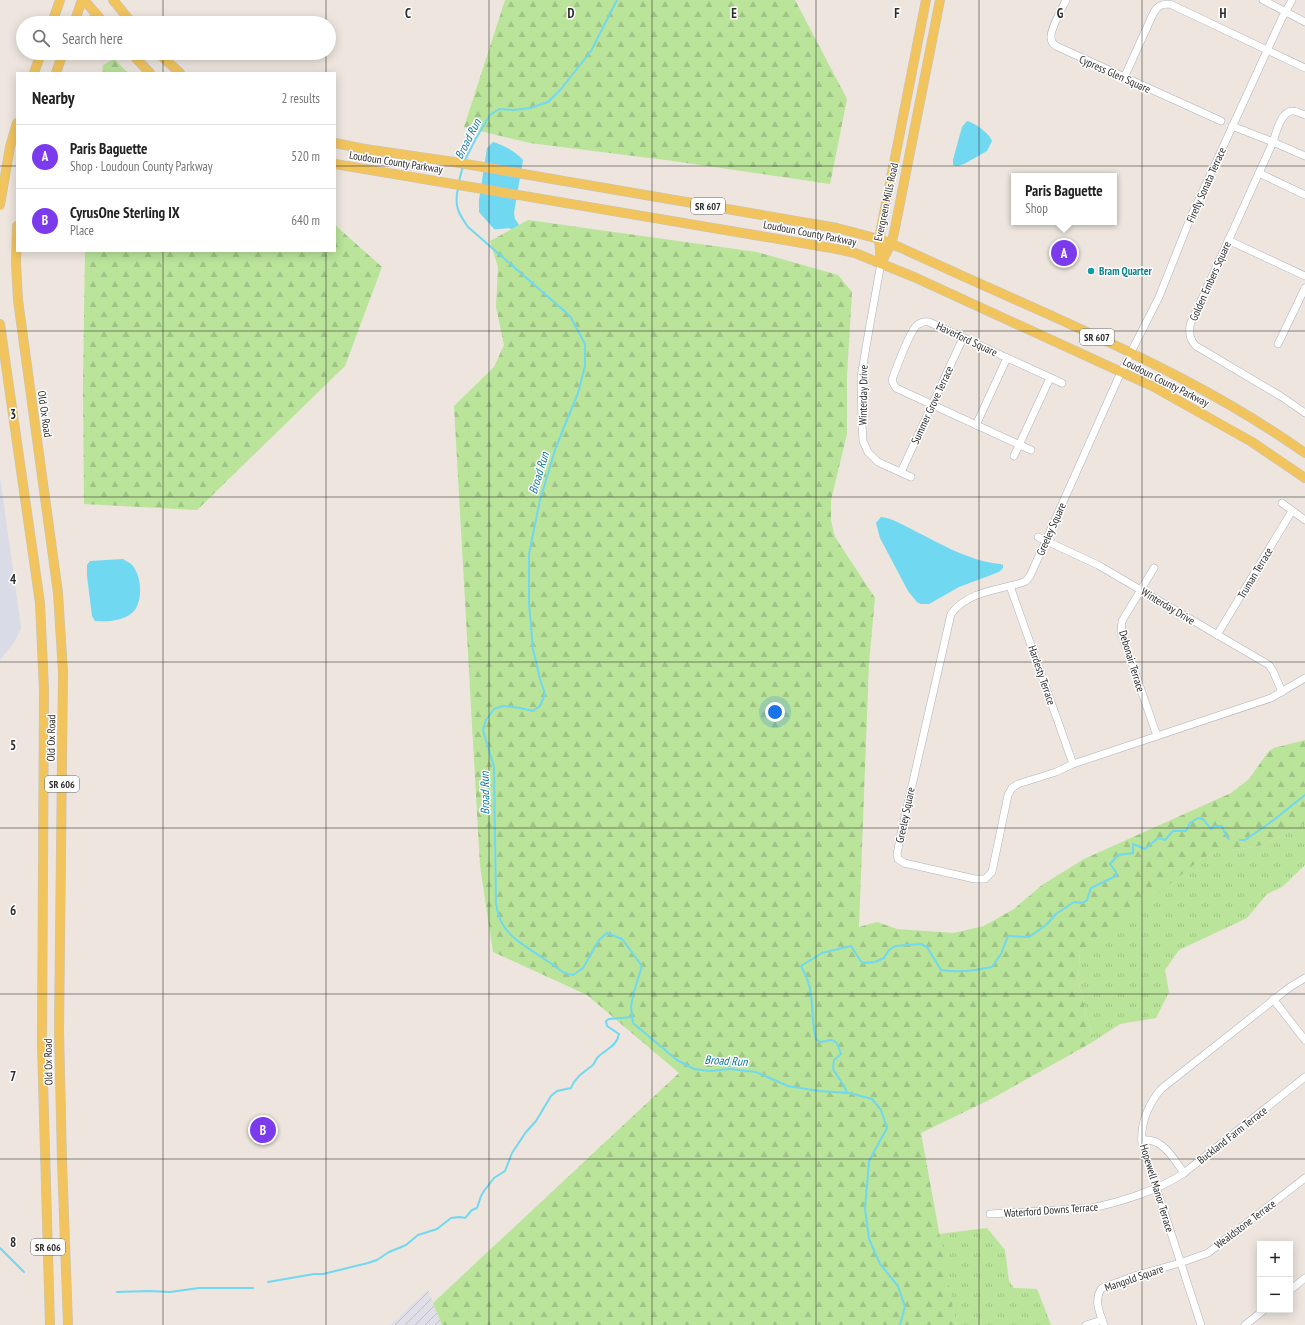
<!DOCTYPE html>
<meta charset="utf-8">
<style>
:root{--surface:#fff;--page:#f2f2f2;--text:#222;--muted:#767676;--line:#e0e0e0;--accent:#7c3aed}
body{margin:0;font-family:"PT Sans Narrow",sans-serif;background:var(--page);color:var(--text)}
.controls{position:absolute;right:12px;bottom:12px;display:grid;overflow:hidden;border-radius:0px;box-shadow:0 2px 10px #0003}
.controls button{width:36px;height:36px;display:grid;place-items:center;padding:0;border:0;border-bottom:1px solid var(--line);background:var(--surface);color:var(--text);font:20px sans-serif}
.you{position:absolute;left:775px;top:712px;width:14px;height:14px;margin:-10px;border:3px solid #fff;border-radius:50%;background:#1a73e8;box-shadow:0 0 0 6px #1a73e833}
.badge{display:grid;place-items:center;width:26px;height:26px;border-radius:50%;background:var(--accent);color:#fff;font-size:13px;font-weight:700}
.pin{position:absolute;translate:-50% -50%;border:2px solid #fff;box-shadow:0 1px 4px #0006}
.popup{position:absolute;left:1011px;top:173px;width:106px;height:52px;box-sizing:border-box;display:grid;place-content:center;border-radius:0px;background:var(--surface);filter:drop-shadow(0 1px 3px #0005);font-size:13px;white-space:nowrap;color:var(--muted)}
.popup b{font-size:15px;color:var(--text)}
.popup::after{content:'';position:absolute;left:50%;top:100%;margin-left:-8px;border:8px solid transparent;border-top-color:var(--surface)}
.list{margin:0;padding:0;list-style:none}
h2{display:flex;justify-content:space-between;align-items:center;height:52px;margin:0;padding:0 16px;font-size:17px}
h2 small{font-size:13px;font-weight:400;color:var(--muted)}
.list li{display:grid;grid-template-columns:26px 1fr auto;gap:12px;align-items:center;box-sizing:border-box;height:64px;padding:0 16px;border-top:1px solid var(--line)}
.list b{display:block;font-size:15px;white-space:nowrap}
.list p{margin:0;font-size:13px;white-space:nowrap;color:var(--muted)}
.list em{font-size:13px;font-style:normal;color:var(--muted)}
.icon{flex:none;width:22px;height:22px;fill:none;stroke:currentColor;stroke-width:2;stroke-linecap:round;stroke-linejoin:round}
.map{position:relative;flex:none;width:1305px;height:1325px;overflow:hidden}
.search{position:absolute;background:var(--surface);box-shadow:0 2px 10px #0003;left:16px;top:16px;width:320px;height:44px;display:flex;align-items:center;gap:10px;box-sizing:border-box;padding:0 14px;border-radius:22px;color:var(--muted);font-size:15px}
.panel{position:absolute;background:var(--surface);box-shadow:0 2px 10px #0003;left:16px;top:72px;width:320px;height:180px;border-radius:0px}
.map>svg:first-child{display:block}
.industrial{fill:url(#industrial-furrows)}
.airport{fill:#d9dce6}
.grass{fill:url(#grass-tufts)}
.forest{fill:url(#forest-firs)}
.water{fill:#70d8f0}
.lines{fill:none;stroke-linecap:round;stroke-linejoin:round}
.stream{stroke:#70d8f0;stroke-width:2}
.minor-casing{stroke:#aeb2bc;stroke-width:8}
.major-casing{stroke:#c4c4c4;stroke-width:10}
.minor{stroke:#fff;stroke-width:7}
.major{stroke:#f2c45e;stroke-width:9}
.grid{fill:none;stroke:#2c2c2c;stroke-width:1;stroke-opacity:0.55}
.culture-dot{fill:#0f9aa8;stroke:#fff;stroke-width:1.5}
.labels{text-anchor:middle;stroke-width:3;stroke-linejoin:round;paint-order:stroke}
.shield{fill:#fff;stroke:#6b6b6b;stroke-width:1}
.shield-label{font-size:10px;font-weight:bold;fill:#2c2c2c}
.street-label{font-size:11px;fill:#2c2c2c;stroke:#fff}
.culture-label{font-size:11px;font-weight:bold;fill:#0d838f;stroke:#fff;text-anchor:start}
.water-label{font-size:12px;font-style:italic;fill:#0c789f;stroke:#fff}
.grid-label{font-size:13px;text-anchor:middle;font-weight:bold;fill:#2c2c2c;stroke:#fff;stroke-width:3;stroke-linejoin:round;paint-order:stroke}
</style>
<div class="map">
<svg width="1305" height="1325" viewBox="0 0 1305 1325">
<defs>
<pattern id="industrial-furrows" width="10" height="10" patternUnits="userSpaceOnUse"><rect width="10" height="10" fill="#e0dee6"/><path d="M-1 1l2-2M0 10L10 0M9 11l2-2" fill="none" stroke="#c0bfc5"/></pattern>
<pattern id="grass-tufts" width="24" height="20" patternUnits="userSpaceOnUse"><rect width="24" height="20" fill="#b9e49a"/><path d="M3 7l-1-3M5 7V3M7 7l1-3M15 17l-1-3M17 17v-4M19 17l1-3" fill="none" stroke="#9fc485"/></pattern>
<pattern id="forest-firs" width="22" height="20" patternUnits="userSpaceOnUse"><rect width="22" height="20" fill="#b9e49a"/><path d="M5 1l3.5 6h-7zM16 11l3.5 6h-7z" fill="#9fc485"/></pattern>
</defs>
<rect width="100%" height="100%" fill="#ede5de"/>
<!-- industrial -->
<path class="industrial" d="M 428,1290 L 442,1325 L 390,1325 Z"/>
<!-- airport -->
<path class="airport" d="M 0,477 L 20,620 L 21,629 L 15,641 L 0,660 Z"/>
<!-- grass -->
<g class="grass">
<path d="M 1305,823 L 1305,865 L 1282,887 L 1267,894 L 1247,918 L 1179,950 L 1165,970 L 1169,992 L 1156,1018 L 1120,1024 L 1091,1043 L 1093,1037 L 1078,982 L 1080,952 L 1200,860 L 1217,851 L 1231,851 L 1264,845 Z"/>
<path d="M 987,1228 L 1005,1250 L 1009,1281 L 1014,1288 L 1037,1289 L 1051,1325 L 956,1325 L 939,1234 Z"/>
</g>
<!-- forest -->
<g class="forest">
<path d="M 505,0 L 795,0 L 847,99 L 830,184 L 673,161 L 530,143 L 464,127 Z"/>
<path d="M 114,59 L 128,73 L 102,73 L 103,65 Z"/>
<path d="M 528,220 L 757,252 L 838,275 L 852,292 L 847,375 L 847,434 L 831,500 L 831,521 L 835,537 L 875,598 L 869,662 L 859,927 L 877,922 L 897,929 L 954,933 L 984,926 L 1014,909 L 1042,885 L 1084,859 L 1231,793 L 1249,779 L 1269,751 L 1274,748 L 1305,740 L 1305,823 L 1264,845 L 1231,851 L 1217,851 L 1200,860 L 1142,906 L 1080,952 L 1078,982 L 1093,1037 L 1091,1043 L 993,1098 L 921,1133 L 956,1325 L 442,1325 L 433,1303 L 679,1073 L 587,995 L 493,952 L 480,866 L 454,406 L 494,367 L 504,345 L 496,307 L 498,267 L 490,241 Z"/>
<path d="M 335,225 L 382,267 L 345,366 L 197,510 L 84,504 L 83,386 L 85,251 L 335,251 Z"/>
</g>
<!-- water -->
<g class="water">
<path d="M 967,121 C 975,123 989,133 992,141 L 987,151 L 964,164 L 957,166 L 953,165 L 953,160 L 962,127 Z"/>
<path d="M 493,142 C 505,146 515,151 523,160 L 514,213 L 515,219 L 519,225 L 512,229 C 505,227 501,230 494,229 L 479,212 L 479,200 L 487,148 Z"/>
<path d="M 881,517 C 892,518 903,525 913,530 C 941,544 969,561 1000,564 L 1003,565 L 1003,568 L 999,572 L 959,587 L 929,604 L 921,604 L 917,602 L 908,591 L 880,538 L 876,523 Z"/>
<path d="M 123,559 C 125,561 129,562 131,564 C 142,574 144,603 132,613 C 122,621 108,622 95,621 L 92,616 L 87,576 L 87,565 L 90,561 Z"/>
</g>
<g class="lines">
<!-- stream -->
<g class="stream">
<path d="M 464,162 L 475,140 L 490,115 L 499,109 L 514,110 L 530,108 L 548,102 L 561,89 L 591,51 L 617,0"/>
<path d="M 459,181 L 463,166"/>
<path d="M 458,188 C 454,205 458,213 468,227 L 570,316 L 585,344 L 585,366 L 578,393 L 556,447 L 540,500 L 529,554 L 529,603 L 533,649 L 540,679 L 545,694 L 540,706 L 533,711 L 520,708 L 503,706 L 494,709 L 486,720 L 483,730 L 494,767 L 496,904 C 497,909 498,914 500,919 C 508,939 532,950 549,962 C 559,968 560,973 573,975 L 583,968 L 599,940 L 607,933 L 622,939 L 642,966 L 633,995 L 631,1007 L 633,1023 L 677,1060 L 694,1069 L 710,1071 L 729,1069 L 756,1072 L 788,1086 L 819,1091 L 849,1093 L 872,1099 L 881,1110 L 887,1128 L 869,1161 L 865,1209 L 869,1239 L 880,1264 L 898,1286 L 905,1307 L 900,1325"/>
<path d="M 1240,840 L 1245,840 L 1271,822 L 1305,795"/>
<path d="M 847,1093 L 844,1086 L 833,1069 L 834,1060 L 841,1054 L 837,1043 L 832,1040 L 820,1042 L 816,1039 C 812,1024 813,1009 811,995 C 810,985 806,975 801,966 L 822,953 L 851,946 L 862,963 L 875,962 L 884,958 L 889,950 L 895,946 L 921,944 L 927,947 L 941,970 C 959,973 974,971 992,967 L 1001,954 L 1008,936 L 1029,937 L 1046,925 L 1056,914 L 1074,902 L 1083,903 L 1087,900 L 1091,888 L 1116,876 L 1116,872 L 1110,864 L 1118,855 L 1133,853 L 1133,844 L 1145,849 L 1158,838 L 1165,840 L 1173,831 L 1186,831 L 1190,823 L 1198,818 L 1203,819 L 1211,829 L 1215,826 L 1222,826 L 1226,836 L 1229,839"/>
<path d="M 0,1248 L 24,1272"/>
<path d="M 268,1282 L 314,1274 L 323,1274 L 368,1263 L 377,1260 L 389,1252 L 406,1245 L 418,1235 L 437,1229 L 451,1218 L 460,1217 L 465,1218 L 472,1210 L 477,1208 L 481,1196 L 484,1191 L 494,1178 L 505,1171 L 512,1153 L 526,1132 L 536,1121 L 551,1096 L 557,1091 L 571,1088 C 575,1077 584,1072 593,1065 C 595,1062 596,1059 598,1057 C 606,1049 617,1046 619,1034 L 607,1026 L 606,1021 L 609,1019 L 633,1017"/>
<path d="M 117,1292 L 149,1291 L 170,1292 L 199,1288 L 253,1288"/>
</g>
<!-- minor casing -->
<g class="minor-casing">
<g id="minor">
<path d="M 1066,0 C 1062,9 1050,29 1051,38 C 1051,42 1053,44 1056,46 L 1221,121"/>
<path d="M 1263,0 L 1305,22"/>
<path d="M 1292,0 L 1282,18 L 1190,219 L 1159,297 L 1121,372 L 1030,576 L 1026,581 L 1021,583 C 997,590 967,592 951,614 L 901,834 L 897,854 L 898,859 L 904,863 L 975,879 L 985,879 L 992,872 L 1008,795 L 1012,788 L 1018,784 L 1056,772 L 1073,764 L 1271,698 L 1305,678"/>
<path d="M 1124,78 L 1153,14 C 1157,6 1161,4 1170,4 L 1305,68"/>
<path d="M 1305,115 C 1301,114 1297,111 1293,111 C 1281,110 1276,133 1273,142 L 1190,325 C 1189,334 1190,340 1196,346 L 1282,397 L 1305,413"/>
<path d="M 1232,126 L 1273,142 L 1305,156"/>
<path d="M 1259,173 L 1305,195"/>
<path d="M 1228,240 L 1305,276"/>
<path d="M 881,263 L 870,324 L 861,377 L 862,425 L 863,441 L 868,452 L 878,462 L 911,477"/>
<path d="M 1278,344 L 1305,288"/>
<path d="M 976,425 L 1007,358"/>
<path d="M 1031,450 L 896,388 L 892,381 L 893,377 C 897,366 910,332 917,325 C 921,322 924,321 929,322 L 1062,383"/>
<path d="M 1014,456 L 1050,378"/>
<path d="M 901,472 L 963,338"/>
<path d="M 1282,503 L 1305,520"/>
<path d="M 1038,537 L 1098,565 L 1269,665 L 1273,671 L 1282,692"/>
<path d="M 1154,568 L 1122,621 L 1121,632 L 1157,736"/>
<path d="M 1010,586 L 1073,764"/>
<path d="M 1217,635 L 1292,511"/>
<path d="M 1273,999 L 1305,1040"/>
<path d="M 1142,1140 C 1163,1138 1173,1158 1184,1173"/>
<path d="M 990,1214 L 1091,1208 C 1121,1202 1159,1190 1184,1173 L 1305,1077"/>
<path d="M 1290,1290 L 1305,1278"/>
<path d="M 1086,1325 L 1102,1320"/>
<path d="M 1104,1325 C 1100,1313 1093,1300 1102,1288 L 1137,1275 L 1180,1263 L 1208,1253 L 1305,1178"/>
<path d="M 1201,1325 L 1142,1144 C 1140,1123 1148,1105 1161,1089 L 1290,987 L 1305,978"/>
<path d="M 1245,1325 L 1264,1310"/>
</g>
</g>
<!-- major casing -->
<g class="major-casing">
<g id="major">
<path d="M 84,0 L 104,23"/>
<path d="M 113,0 L 132,23"/>
<path d="M 52,23 L 60,0"/>
<path d="M 74,23 L 82,0"/>
<path d="M 84,23 L 92,20 L 101,23"/>
<path d="M 131,53 L 150,73"/>
<path d="M 158,53 L 180,73"/>
<path d="M 34,73 L 41,53"/>
<path d="M 56,73 L 63,53"/>
<path d="M 335,143 L 365,149 L 454,162 L 837,228 L 879,239 L 899,247 C 949,270 1000,293 1050,315 C 1138,355 1226,397 1305,453"/>
<path d="M 335,164 L 837,249 L 855,253 L 914,277 L 1154,387 L 1252,442 L 1305,478"/>
<path d="M 0,205 L 10,147 L 17,123"/>
<path d="M 17,226 L 16,263 L 18,300 L 58,593 L 63,672 L 59,1031 L 62,1161 L 68,1325"/>
<path d="M 881,262 L 879,239 L 926,0"/>
<path d="M 881,263 L 891,244 L 894,233 L 940,0"/>
<path d="M 0,324 L 40,603 L 44,690 L 42,1045 L 50,1325"/>
</g>
</g>
<!-- minor -->
<use href="#minor" class="minor"/>
<!-- major -->
<use href="#major" class="major"/>
</g>
<!-- grid -->
<path class="grid" d="M 163,0 L 163,23M 326,0 L 326,23M 489,0 L 489,1325M 652,0 L 652,1325M 816,0 L 816,1325M 979,0 L 979,1325M 1142,0 L 1142,1325M 163,53 L 163,73M 326,53 L 326,73M 0,166 L 17,166M 335,166 L 1305,166M 163,251 L 163,1325M 326,251 L 326,1325M 0,331 L 1305,331M 0,497 L 1305,497M 0,662 L 1305,662M 0,828 L 1305,828M 0,994 L 1305,994M 0,1159 L 1305,1159"/>
<!-- markers -->
<circle class="culture-dot" cx="1091" cy="271" r="4"/>
<g class="labels">
<!-- shield labels -->
<g class="shield">
<rect x="691" y="198" width="34" height="16" rx="3"/>
<rect x="1080" y="329" width="34" height="16" rx="3"/>
<rect x="45" y="776" width="34" height="16" rx="3"/>
<rect x="31" y="1239" width="34" height="16" rx="3"/>
</g>
<g class="shield-label">
<text x="708" y="210">SR 607</text>
<text x="1097" y="341">SR 607</text>
<text x="62" y="788">SR 606</text>
<text x="48" y="1251">SR 606</text>
</g>
<!-- street labels -->
<g class="street-label">
<text transform="translate(1115 74) rotate(24)" y="4">Cypress Glen Square</text>
<text transform="translate(396 162) rotate(9)" y="4">Loudoun County Parkway</text>
<text transform="translate(1206 185) rotate(-66)" y="4">Firefly Sonata Terrace</text>
<text transform="translate(886 202) rotate(-78)" y="4">Evergreen Mills Road</text>
<text transform="translate(810 233) rotate(11)" y="4">Loudoun County Parkway</text>
<text transform="translate(1210 281) rotate(-66)" y="4">Golden Embers Square</text>
<text transform="translate(967 339) rotate(25)" y="4">Haverford Square</text>
<text transform="translate(1166 382) rotate(27)" y="4">Loudoun County Parkway</text>
<text transform="translate(863 395) rotate(-89)" y="4">Winterday Drive</text>
<text transform="translate(932 405) rotate(-65)" y="4">Summer Grove Terrace</text>
<text transform="translate(45 414) rotate(82)" y="4">Old Ox Road</text>
<text transform="translate(1051 529) rotate(-66)" y="4">Greeley Square</text>
<text transform="translate(1255 573) rotate(-59)" y="4">Truman Terrace</text>
<text transform="translate(1168 606) rotate(31)" y="4">Winterday Drive</text>
<text transform="translate(1132 661) rotate(73)" y="4">Debonair Terrace</text>
<text transform="translate(1042 675) rotate(71)" y="4">Hardesty Terrace</text>
<text transform="translate(51 738) rotate(-89)" y="4">Old Ox Road</text>
<text transform="translate(905 815) rotate(-78)" y="4">Greeley Square</text>
<text transform="translate(48 1062) rotate(-91)" y="4">Old Ox Road</text>
<text transform="translate(1232 1135) rotate(-38)" y="4">Buckland Farm Terrace</text>
<text transform="translate(1157 1188) rotate(73)" y="4">Hopewell Manor Terrace</text>
<text transform="translate(1051 1210) rotate(-4)" y="4">Waterford Downs Terrace</text>
<text transform="translate(1245 1224) rotate(-37)" y="4">Wealdstone Terrace</text>
<text transform="translate(1134 1278) rotate(-19)" y="4">Mangold Square</text>
</g>
<!-- culture labels -->
<g class="culture-label">
<text x="1099" y="275">Bram Quarter</text>
</g>
<!-- water labels -->
<g class="water-label">
<text transform="translate(468 139) rotate(-63)" y="4">Broad Run</text>
<text transform="translate(539 473) rotate(-73)" y="4">Broad Run</text>
<text transform="translate(485 793) rotate(-91)" y="4">Broad Run</text>
<text transform="translate(726 1061) rotate(3)" y="4">Broad Run</text>
</g>
</g>
<g class="grid-label">
<text x="408" y="18">C</text>
<text x="571" y="18">D</text>
<text x="734" y="18">E</text>
<text x="897" y="18">F</text>
<text x="1060" y="18">G</text>
<text x="1223" y="18">H</text>
<text x="13" y="419">3</text>
<text x="13" y="584">4</text>
<text x="13" y="750">5</text>
<text x="13" y="915">6</text>
<text x="13" y="1081">7</text>
<text x="13" y="1247">8</text>
</g>
</svg>
<div class="controls">
<button>+</button>
<button>−</button>
</div>
<div class="you"></div>
<div class="pin badge" style="left:1064px;top:253px">A</div>
<div class="popup"><b>Paris Baguette</b>Shop</div>
<div class="pin badge" style="left:263px;top:1130px">B</div>
<div class="search"><svg class="icon" aria-label="search" viewBox="0 0 24 24"><circle cx="10" cy="10" r="6"/><path d="M15 15l6 6"/></svg>Search here</div>
<section class="panel">
<h2>Nearby<small>2 results</small></h2>
<ul class="list">
<li><span class="badge">A</span><div><b>Paris Baguette</b><p>Shop · Loudoun County Parkway</p></div><em>520 m</em></li>
<li><span class="badge">B</span><div><b>CyrusOne Sterling IX</b><p>Place</p></div><em>640 m</em></li>
</ul>
</section>
</div>
